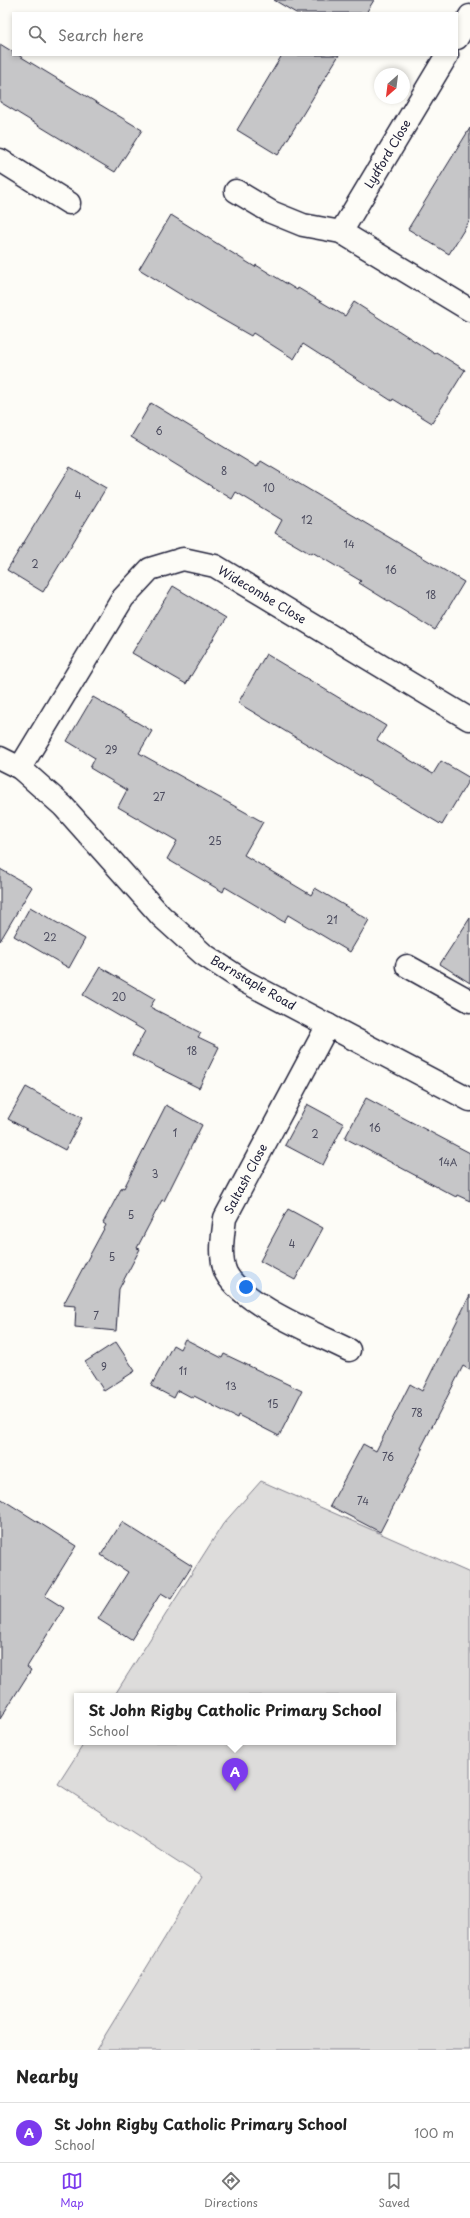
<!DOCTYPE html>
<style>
:root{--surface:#fff;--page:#f2f2f2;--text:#222;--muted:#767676;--line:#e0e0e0;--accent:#7c3aed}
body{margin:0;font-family:"Playpen Sans",sans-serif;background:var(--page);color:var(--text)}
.compass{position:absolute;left:374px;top:68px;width:36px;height:36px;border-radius:50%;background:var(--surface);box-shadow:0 2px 6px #0003;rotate:208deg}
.you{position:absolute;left:246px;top:1287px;width:14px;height:14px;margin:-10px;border:3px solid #fff;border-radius:50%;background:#1a73e8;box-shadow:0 0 0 6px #1a73e833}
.badge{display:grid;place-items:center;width:26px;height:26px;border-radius:50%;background:var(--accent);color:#fff;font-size:13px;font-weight:700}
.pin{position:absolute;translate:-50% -33px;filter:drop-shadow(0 1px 2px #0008)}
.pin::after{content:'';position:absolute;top:21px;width:14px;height:12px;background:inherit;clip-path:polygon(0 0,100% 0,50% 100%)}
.popup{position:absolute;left:74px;top:1693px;width:322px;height:52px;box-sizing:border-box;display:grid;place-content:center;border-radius:0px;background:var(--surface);filter:drop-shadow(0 1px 3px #0005);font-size:13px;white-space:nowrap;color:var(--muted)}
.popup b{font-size:15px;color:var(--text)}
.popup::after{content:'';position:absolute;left:50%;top:100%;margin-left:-8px;border:8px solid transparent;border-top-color:var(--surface)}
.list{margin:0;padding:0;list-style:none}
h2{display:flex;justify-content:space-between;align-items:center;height:52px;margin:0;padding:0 16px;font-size:17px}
h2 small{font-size:13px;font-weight:400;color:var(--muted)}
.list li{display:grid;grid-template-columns:26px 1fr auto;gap:12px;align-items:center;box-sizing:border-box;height:60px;padding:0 16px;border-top:1px solid var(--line)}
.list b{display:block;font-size:15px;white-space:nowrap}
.list p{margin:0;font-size:13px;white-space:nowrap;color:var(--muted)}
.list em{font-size:13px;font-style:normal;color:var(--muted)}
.icon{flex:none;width:22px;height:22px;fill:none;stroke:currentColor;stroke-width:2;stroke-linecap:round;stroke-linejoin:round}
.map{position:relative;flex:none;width:470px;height:2050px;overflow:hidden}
.search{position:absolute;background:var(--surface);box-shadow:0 2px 6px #0003;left:12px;right:12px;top:12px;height:44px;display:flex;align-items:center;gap:10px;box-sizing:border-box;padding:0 14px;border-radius:0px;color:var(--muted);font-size:15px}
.sheet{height:112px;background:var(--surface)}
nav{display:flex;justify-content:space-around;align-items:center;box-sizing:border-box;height:56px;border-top:1px solid var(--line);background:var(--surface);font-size:11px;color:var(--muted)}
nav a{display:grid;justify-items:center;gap:2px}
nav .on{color:var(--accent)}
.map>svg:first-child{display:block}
.green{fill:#dddcdb;stroke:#807f8b}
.building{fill:#c6c6c8;stroke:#22223b}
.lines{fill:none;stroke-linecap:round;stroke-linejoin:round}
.minor-casing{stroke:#22223b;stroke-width:25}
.minor{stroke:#fdfcf7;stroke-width:22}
.labels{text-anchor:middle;stroke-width:3;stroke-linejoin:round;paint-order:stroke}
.number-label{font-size:10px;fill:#4b4b5e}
.street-label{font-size:12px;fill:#22223b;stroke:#fdfcf7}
</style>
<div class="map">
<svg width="470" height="2050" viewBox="0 0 470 2050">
<rect width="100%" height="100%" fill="#fdfcf7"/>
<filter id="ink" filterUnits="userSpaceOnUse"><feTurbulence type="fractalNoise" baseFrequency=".025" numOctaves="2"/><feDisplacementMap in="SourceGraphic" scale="8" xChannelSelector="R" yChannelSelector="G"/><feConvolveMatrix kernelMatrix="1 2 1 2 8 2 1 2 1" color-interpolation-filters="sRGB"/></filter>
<g filter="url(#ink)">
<!-- green -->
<path class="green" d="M 261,1481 L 470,1573 L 470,2050 L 96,2050 L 202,1877 L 58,1784 L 85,1742 L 393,1742 L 393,1696 L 114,1696 L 223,1524 Z"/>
<!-- building -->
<g class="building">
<path d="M 274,0 L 374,0 L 366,13 L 296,13 Z"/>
<path d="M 0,44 L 13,52 L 13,55 L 18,55 L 142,130 L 115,172 L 0,102 Z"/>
<path d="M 282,55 L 339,55 L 278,155 L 237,130 Z"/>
<path d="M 470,128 L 470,220 L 449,254 L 408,229 Z"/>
<path d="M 171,215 L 255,267 L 256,265 L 297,290 L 298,288 L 345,316 L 354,302 L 435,354 L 436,352 L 465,370 L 432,423 L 393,399 L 392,401 L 303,344 L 294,359 L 253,333 L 251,336 L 209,312 L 139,269 Z"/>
<path d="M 151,403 L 257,467 L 261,461 L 464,582 L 435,630 L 359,583 L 361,581 L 312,552 L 311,554 L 275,533 L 282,520 L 236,492 L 232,499 L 131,437 Z"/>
<path d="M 70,467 L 106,488 L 43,592 L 7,570 Z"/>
<path d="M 173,586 L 226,618 L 186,684 L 132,653 Z"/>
<path d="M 266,654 L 386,726 L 377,740 L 433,774 L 441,761 L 470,778 L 442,825 L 238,703 Z"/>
<path d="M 93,697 L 152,731 L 139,753 L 263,822 L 244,855 L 311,895 L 315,888 L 369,920 L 350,952 L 288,915 L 284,922 L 225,887 L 223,892 L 167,859 L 177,841 L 118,807 L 127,790 L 90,768 L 95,758 L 67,741 Z"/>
<path d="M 0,869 L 32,887 L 0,941 Z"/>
<path d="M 30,907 L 85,939 L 69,968 L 14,936 Z"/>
<path d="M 470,918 L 470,983 L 440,964 Z"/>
<path d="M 100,967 L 155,999 L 150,1007 L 201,1033 L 198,1037 L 219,1047 L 199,1088 L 132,1055 L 145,1031 L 83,995 Z"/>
<path d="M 26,1087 L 82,1118 L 65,1150 L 8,1119 Z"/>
<path d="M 366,1098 L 470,1153 L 470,1201 L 457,1195 L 456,1197 L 345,1138 Z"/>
<path d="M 307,1104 L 344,1124 L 323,1165 L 285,1145 Z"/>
<path d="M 166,1105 L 202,1125 L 164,1201 L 162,1200 L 137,1248 L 140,1249 L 119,1289 L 116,1331 L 75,1327 L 76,1306 L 63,1305 L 106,1225 L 103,1223 L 122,1187 L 124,1188 Z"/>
<path d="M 288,1209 L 323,1228 L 295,1280 L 260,1261 Z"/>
<path d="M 470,1295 L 470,1370 L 463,1366 L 421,1448 L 423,1449 L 380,1532 L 330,1506 L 363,1444 L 376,1451 L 410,1384 L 422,1391 Z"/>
<path d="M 185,1339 L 222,1358 L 224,1354 L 302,1391 L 279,1436 L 238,1415 L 237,1418 L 194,1396 L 193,1398 L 178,1390 L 174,1398 L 151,1386 L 173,1345 L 180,1349 Z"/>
<path d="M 116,1342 L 135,1371 L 104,1391 L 85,1362 Z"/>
<path d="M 0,1498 L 76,1546 L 45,1596 L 64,1608 L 27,1667 L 31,1670 L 0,1719 Z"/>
<path d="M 122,1522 L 192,1566 L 171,1599 L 161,1593 L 131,1640 L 98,1619 L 128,1572 L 101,1555 Z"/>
</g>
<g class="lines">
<!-- minor casing -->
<g class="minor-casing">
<g id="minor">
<path d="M 457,38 L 470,16"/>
<path d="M 0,160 L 69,203"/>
<path d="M 236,191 L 271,212 L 303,225 L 341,232 L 470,310"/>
<path d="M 341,232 L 447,55"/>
<path d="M 0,758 L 20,768 L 63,806 L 161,916 L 203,954 L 244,981 L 470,1100"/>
<path d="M 20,768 L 123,598 L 150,569 L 183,559 L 215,566 L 469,719"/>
<path d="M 407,966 L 470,1001"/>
<path d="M 328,1025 L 225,1218 C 223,1235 219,1257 226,1273 C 242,1304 317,1334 349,1350"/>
</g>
</g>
<!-- minor -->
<use href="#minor" class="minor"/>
</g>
</g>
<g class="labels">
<!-- number labels -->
<g class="number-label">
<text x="159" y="435">6</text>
<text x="224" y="475">8</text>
<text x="269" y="492">10</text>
<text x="78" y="499">4</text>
<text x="307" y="524">12</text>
<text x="349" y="548">14</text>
<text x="35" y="568">2</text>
<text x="391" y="574">16</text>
<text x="431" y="599">18</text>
<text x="111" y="754">29</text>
<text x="159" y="801">27</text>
<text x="215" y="845">25</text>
<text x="332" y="924">21</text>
<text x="50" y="941">22</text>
<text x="119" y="1001">20</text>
<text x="192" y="1055">18</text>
<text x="375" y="1132">16</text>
<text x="175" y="1137">1</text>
<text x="315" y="1138">2</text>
<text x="448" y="1166">14A</text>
<text x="155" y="1178">3</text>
<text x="131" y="1219">5</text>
<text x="292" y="1248">4</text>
<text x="112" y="1261">5</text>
<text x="96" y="1320">7</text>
<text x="104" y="1371">9</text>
<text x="183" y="1375">11</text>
<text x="231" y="1390">13</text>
<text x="273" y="1408">15</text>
<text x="417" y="1417">78</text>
<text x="388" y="1461">76</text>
<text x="363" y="1505">74</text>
</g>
<!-- street labels -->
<g class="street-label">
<text transform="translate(388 154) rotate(-59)" y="4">Lydford Close</text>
<text transform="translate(262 595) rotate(31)" y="4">Widecombe Close</text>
<text transform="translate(253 983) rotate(30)" y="4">Barnstaple Road</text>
<text transform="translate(246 1179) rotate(-62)" y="4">Saltash Close</text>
</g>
</g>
</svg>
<svg class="compass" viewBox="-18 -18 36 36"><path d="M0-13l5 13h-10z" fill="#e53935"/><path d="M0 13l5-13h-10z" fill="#767676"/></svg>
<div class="you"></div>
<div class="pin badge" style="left:235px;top:1791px">A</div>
<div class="popup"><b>St John Rigby Catholic Primary School</b>School</div>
<div class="search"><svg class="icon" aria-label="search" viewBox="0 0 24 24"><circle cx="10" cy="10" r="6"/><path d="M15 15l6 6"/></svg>Search here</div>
</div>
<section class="sheet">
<h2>Nearby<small></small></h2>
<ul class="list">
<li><span class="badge">A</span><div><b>St John Rigby Catholic Primary School</b><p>School</p></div><em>100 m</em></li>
</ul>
</section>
<nav>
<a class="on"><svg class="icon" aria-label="map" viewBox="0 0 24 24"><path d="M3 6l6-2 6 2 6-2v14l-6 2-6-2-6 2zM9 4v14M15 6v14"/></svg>Map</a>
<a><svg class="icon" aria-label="directions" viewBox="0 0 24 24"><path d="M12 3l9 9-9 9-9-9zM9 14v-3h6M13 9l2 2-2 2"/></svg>Directions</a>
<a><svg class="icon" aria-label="saved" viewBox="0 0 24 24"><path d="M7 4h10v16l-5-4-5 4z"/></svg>Saved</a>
</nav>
